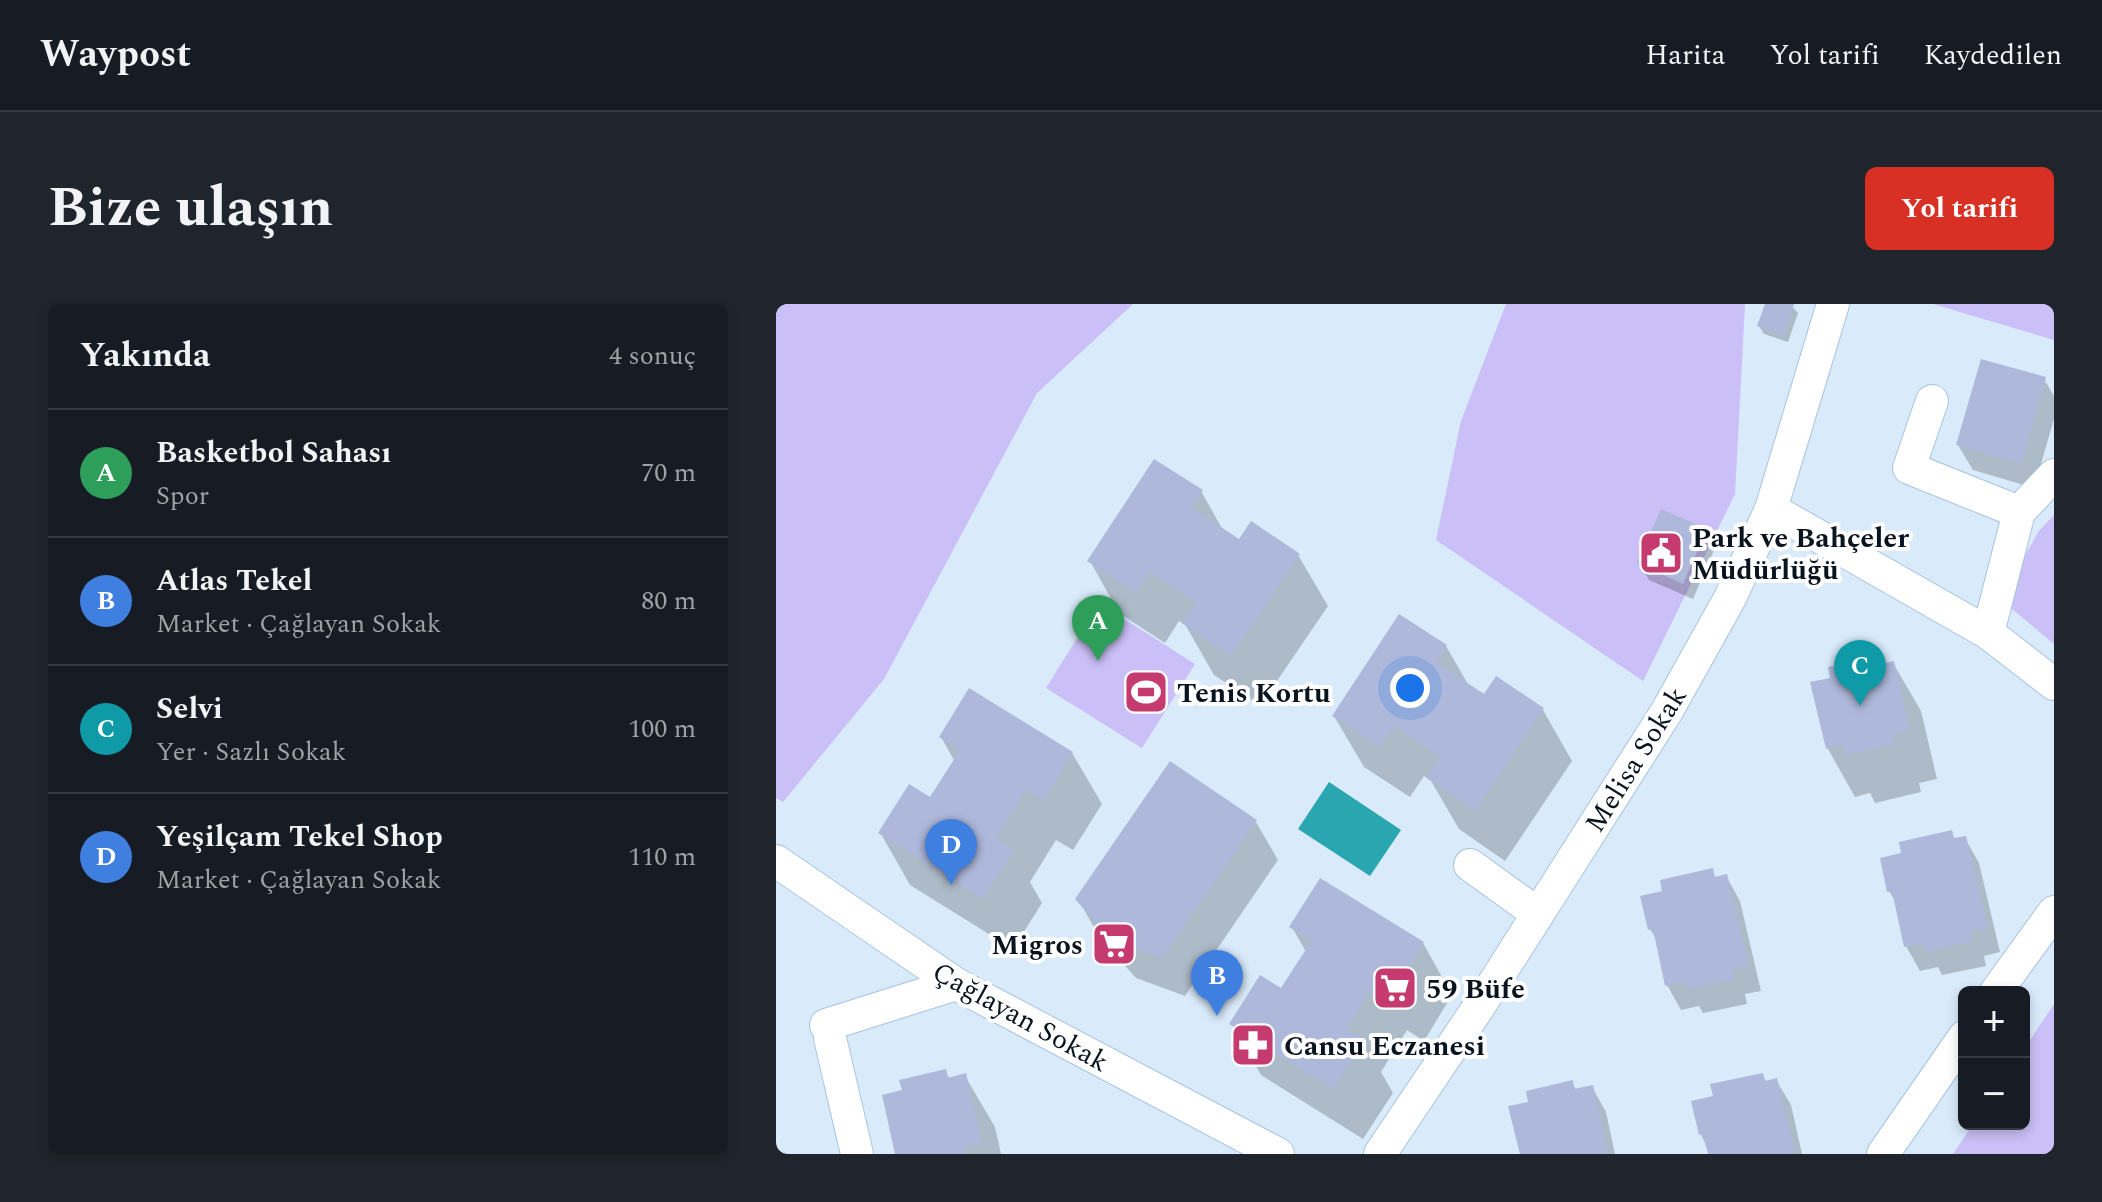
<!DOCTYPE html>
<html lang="tr">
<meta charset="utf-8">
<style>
:root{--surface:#171b24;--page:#20242c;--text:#f1f3f6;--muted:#9ea1a6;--line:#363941;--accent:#d93025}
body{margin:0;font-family:Spectral,serif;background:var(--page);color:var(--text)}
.controls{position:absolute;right:24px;bottom:24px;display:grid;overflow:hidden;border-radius:12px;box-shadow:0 4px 12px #0003}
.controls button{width:72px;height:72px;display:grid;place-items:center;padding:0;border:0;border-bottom:2px solid var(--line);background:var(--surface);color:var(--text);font:40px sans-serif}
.you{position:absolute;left:634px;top:384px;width:28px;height:28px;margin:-20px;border:6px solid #fff;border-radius:50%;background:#1a73e8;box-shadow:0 0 0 12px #1a73e833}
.badge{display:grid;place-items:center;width:52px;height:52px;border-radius:50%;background:var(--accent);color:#fff;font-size:26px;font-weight:700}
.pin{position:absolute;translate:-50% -66px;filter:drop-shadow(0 2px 4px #0008)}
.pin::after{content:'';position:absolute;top:42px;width:28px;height:24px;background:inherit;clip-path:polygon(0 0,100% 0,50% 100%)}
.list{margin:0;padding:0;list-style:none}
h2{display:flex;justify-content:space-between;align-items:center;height:104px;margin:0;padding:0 32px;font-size:34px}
h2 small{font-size:26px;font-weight:400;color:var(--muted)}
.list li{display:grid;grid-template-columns:52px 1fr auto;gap:24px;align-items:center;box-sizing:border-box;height:128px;padding:0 32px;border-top:2px solid var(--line)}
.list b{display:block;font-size:30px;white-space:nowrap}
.list p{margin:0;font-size:26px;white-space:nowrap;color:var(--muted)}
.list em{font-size:26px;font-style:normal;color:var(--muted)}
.map{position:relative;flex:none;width:1278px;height:850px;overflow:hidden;border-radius:12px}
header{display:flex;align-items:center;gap:48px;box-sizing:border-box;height:112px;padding:0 40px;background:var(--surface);border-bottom:2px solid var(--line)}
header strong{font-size:38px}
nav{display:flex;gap:44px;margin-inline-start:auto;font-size:28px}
.intro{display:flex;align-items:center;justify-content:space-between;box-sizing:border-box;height:192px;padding:0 48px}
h1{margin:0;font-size:56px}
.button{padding:20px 36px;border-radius:12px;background:var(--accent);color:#fff;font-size:28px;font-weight:700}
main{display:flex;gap:48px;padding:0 48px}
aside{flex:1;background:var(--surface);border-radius:12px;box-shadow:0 4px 12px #0003}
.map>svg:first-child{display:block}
.green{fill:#cabff6}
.water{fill:#2aa6b1}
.shadow{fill:#0003}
.building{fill:#aeb8da}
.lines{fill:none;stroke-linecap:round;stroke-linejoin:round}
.minor-casing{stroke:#a7c3df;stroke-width:34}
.minor{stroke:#fff;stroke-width:32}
.labels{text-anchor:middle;stroke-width:8;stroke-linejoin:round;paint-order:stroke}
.poi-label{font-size:28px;font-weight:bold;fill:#0a141e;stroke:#fff;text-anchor:start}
.street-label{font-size:28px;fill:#0a141e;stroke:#fff}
</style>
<header>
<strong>Waypost</strong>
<nav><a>Harita</a><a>Yol tarifi</a><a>Kaydedilen</a></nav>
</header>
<div class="intro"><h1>Bize ulaşın</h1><a class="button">Yol tarifi</a></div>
<main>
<aside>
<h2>Yakında<small>4 sonuç</small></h2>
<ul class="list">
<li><span class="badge" style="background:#2e9e5b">A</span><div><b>Basketbol Sahası</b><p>Spor</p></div><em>70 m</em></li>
<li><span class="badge" style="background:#3f7fe0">B</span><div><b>Atlas Tekel</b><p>Market · Çağlayan Sokak</p></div><em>80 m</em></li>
<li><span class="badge" style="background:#0f9aa8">C</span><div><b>Selvi</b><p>Yer · Sazlı Sokak</p></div><em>100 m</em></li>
<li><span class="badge" style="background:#3f7fe0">D</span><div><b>Yeşilçam Tekel Shop</b><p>Market · Çağlayan Sokak</p></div><em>110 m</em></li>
</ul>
</aside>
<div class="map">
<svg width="1278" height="850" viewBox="0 0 1278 850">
<rect width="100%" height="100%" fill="#d9eafb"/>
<!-- green -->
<g class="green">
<path d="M 0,0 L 357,0 L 261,89 L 108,375 L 7,498 L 0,494 Z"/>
<path d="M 730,0 L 969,0 L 959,190 L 867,377 L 660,236 L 685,117 Z"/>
<path d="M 1157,0 L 1278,0 L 1278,36 Z"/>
<path d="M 1278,211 L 1278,340 L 1224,295 L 1263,227 Z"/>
<path d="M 323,299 L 419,360 L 366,444 L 270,384 Z"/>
<path d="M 1278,700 L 1278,850 L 1177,850 L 1197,820 L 1248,820 L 1248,745 Z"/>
</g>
<!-- water -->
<path class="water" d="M 553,478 L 625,526 L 594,572 L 522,525 Z"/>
<!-- shadow -->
<g class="shadow">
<path d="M 991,0 L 1014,0 L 1022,9 L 1012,38 L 988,30 L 983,22 Z"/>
<path d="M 1268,75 L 1278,92 L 1278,115 L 1258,184 L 1197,166 L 1182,141 Z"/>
<path d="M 425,187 L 448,228 L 464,238 L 522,251 L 552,302 L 484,402 L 438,371 L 410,322 L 403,317 L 389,339 L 343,309 L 314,257 Z"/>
<path d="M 930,227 L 939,244 L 917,295 L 873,276 L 863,259 Z"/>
<path d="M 670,342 L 693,382 L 708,392 L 720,374 L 767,406 L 796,457 L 729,557 L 683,525 L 655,477 L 648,472 L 634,493 L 588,463 L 558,412 Z"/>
<path d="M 1097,354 L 1102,362 L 1117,359 L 1145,407 L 1161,475 L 1143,479 L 1145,488 L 1099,499 L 1094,489 L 1079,493 L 1052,445 L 1037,379 L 1056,375 Z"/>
<path d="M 165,433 L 296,449 L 326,500 L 297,546 L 280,536 L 254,578 L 266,599 L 237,645 L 134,581 L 105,530 L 155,496 L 179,458 Z"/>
<path d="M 480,518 L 502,556 L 409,692 L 360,674 L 324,634 L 302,595 Z"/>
<path d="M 1189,534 L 1203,559 L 1224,648 L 1208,652 L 1210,662 L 1166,671 L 1162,663 L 1144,667 L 1130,642 L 1121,600 L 1113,587 L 1179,536 Z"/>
<path d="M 936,567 L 940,575 L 950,572 L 964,597 L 985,687 L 969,690 L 971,700 L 927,709 L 923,702 L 905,706 L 891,681 L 882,638 L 874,625 L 888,589 Z"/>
<path d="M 516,623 L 647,639 L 676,691 L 648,737 L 631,726 L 605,768 L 617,789 L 587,835 L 485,771 L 456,720 L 506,687 L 530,648 Z"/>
<path d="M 169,767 L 174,775 L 189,772 L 219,823 L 225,850 L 121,850 L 128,788 Z"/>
<path d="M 986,771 L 991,779 L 1000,776 L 1015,801 L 1026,850 L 934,850 L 925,830 L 939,793 Z"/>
<path d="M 796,778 L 800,786 L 816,783 L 830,808 L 839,850 L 746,850 L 754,799 Z"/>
</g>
<!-- building -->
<g class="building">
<path d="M 989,0 L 1018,0 L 1007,32 L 981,22 Z"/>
<path d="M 1205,55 L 1270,73 L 1245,160 L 1180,141 Z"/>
<path d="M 378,155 L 427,186 L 415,203 L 463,235 L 475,217 L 524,250 L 455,352 L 406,319 L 420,299 L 373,267 L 360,289 L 311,257 Z"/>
<path d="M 885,205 L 931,225 L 907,280 L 861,259 Z"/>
<path d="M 623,310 L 671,341 L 660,358 L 708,390 L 720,372 L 768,404 L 699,507 L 651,474 L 664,453 L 618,422 L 604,443 L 556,412 Z"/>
<path d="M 1098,352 L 1100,361 L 1118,357 L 1134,427 L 1117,431 L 1119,440 L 1070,451 L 1067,441 L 1050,445 L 1034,378 L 1054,374 L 1052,363 Z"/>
<path d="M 193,384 L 297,448 L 268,496 L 250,486 L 220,534 L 238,546 L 207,595 L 102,529 L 133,480 L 154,493 L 184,446 L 163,433 Z"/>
<path d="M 394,457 L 481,516 L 386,654 L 335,636 L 299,595 Z"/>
<path d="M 1176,526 L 1178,534 L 1190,532 L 1212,624 L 1195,627 L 1197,637 L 1150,648 L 1148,639 L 1128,643 L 1116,587 L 1111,588 L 1104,554 L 1125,549 L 1123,538 Z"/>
<path d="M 937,564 L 939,573 L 951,570 L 973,662 L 956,666 L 958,676 L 911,685 L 910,677 L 889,682 L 877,625 L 872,626 L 864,592 L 886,587 L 884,576 Z"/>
<path d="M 544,574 L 648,638 L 618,687 L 601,676 L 570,725 L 589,736 L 557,785 L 453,720 L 484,671 L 505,684 L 536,636 L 513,623 Z"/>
<path d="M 170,765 L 172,774 L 190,769 L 206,840 L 189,843 L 190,850 L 119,850 L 106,791 L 126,786 L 123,776 Z"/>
<path d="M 987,769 L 989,777 L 1001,774 L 1019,850 L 932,850 L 927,830 L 923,831 L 915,797 L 937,792 L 934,780 Z"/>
<path d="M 797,776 L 798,785 L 817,781 L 832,850 L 744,850 L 732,802 L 752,798 L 750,787 Z"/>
</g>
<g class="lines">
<!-- minor casing -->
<g class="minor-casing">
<g id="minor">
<path d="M 1156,97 L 1133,164 L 1243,208"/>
<path d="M 995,205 L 1212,329 L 1278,380"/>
<path d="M 1212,329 L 1243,208 L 1278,171"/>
<path d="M 0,557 L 180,680 L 502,850"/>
<path d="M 694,561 L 762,610"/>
<path d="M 1220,688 L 1278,608"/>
<path d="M 50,721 L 180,680"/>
<path d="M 54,734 L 81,850"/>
<path d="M 604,850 L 704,701 L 891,407 L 954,294 L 995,205 L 1057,0"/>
<path d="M 1107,850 L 1188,733"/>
</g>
</g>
<!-- minor -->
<use href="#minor" class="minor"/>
</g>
<!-- icons -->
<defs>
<g id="civic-square" transform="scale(2.3)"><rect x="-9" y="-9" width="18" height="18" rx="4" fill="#c53a6f" stroke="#fff"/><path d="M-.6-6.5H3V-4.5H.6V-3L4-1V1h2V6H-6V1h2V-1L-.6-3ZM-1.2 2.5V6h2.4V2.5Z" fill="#fff"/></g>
<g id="stadium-square" transform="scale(2.3)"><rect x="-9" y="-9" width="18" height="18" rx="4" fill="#c53a6f" stroke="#fff"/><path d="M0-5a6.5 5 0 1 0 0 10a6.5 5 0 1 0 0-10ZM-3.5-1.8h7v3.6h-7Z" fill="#fff"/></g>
<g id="supermarket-square" transform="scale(2.3)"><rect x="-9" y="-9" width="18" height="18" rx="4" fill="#c53a6f" stroke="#fff"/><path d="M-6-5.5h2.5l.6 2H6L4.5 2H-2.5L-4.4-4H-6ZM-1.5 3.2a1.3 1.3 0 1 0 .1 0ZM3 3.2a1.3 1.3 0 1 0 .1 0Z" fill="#fff"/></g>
<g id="pharmacy-square" transform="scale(2.3)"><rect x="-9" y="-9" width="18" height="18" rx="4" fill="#c53a6f" stroke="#fff"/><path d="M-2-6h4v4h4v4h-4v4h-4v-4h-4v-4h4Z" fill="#fff"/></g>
</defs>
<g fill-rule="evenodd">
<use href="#civic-square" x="885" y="249"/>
<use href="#stadium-square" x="370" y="388"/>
<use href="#supermarket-square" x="338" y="640"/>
<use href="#supermarket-square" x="619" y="684"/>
<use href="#pharmacy-square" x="477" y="741"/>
</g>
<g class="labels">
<!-- poi labels -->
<g class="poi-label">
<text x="916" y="243">Park ve Bahçeler<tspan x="916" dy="32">Müdürlüğü</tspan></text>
<text x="401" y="398">Tenis Kortu</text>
<text x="307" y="650" text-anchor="end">Migros</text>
<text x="650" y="694">59 Büfe</text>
<text x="508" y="751">Cansu Eczanesi</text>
</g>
<!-- street labels -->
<g class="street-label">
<text transform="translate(859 455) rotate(-58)" y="10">Melisa Sokak</text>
<text transform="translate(245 712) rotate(29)" y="10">Çağlayan Sokak</text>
</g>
</g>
</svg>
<div class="controls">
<button>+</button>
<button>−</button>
</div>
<div class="you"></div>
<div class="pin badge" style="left:322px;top:357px;background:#2e9e5b">A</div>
<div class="pin badge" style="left:441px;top:712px;background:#3f7fe0">B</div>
<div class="pin badge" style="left:1084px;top:402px;background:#0f9aa8">C</div>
<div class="pin badge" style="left:175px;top:581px;background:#3f7fe0">D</div>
</div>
</main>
